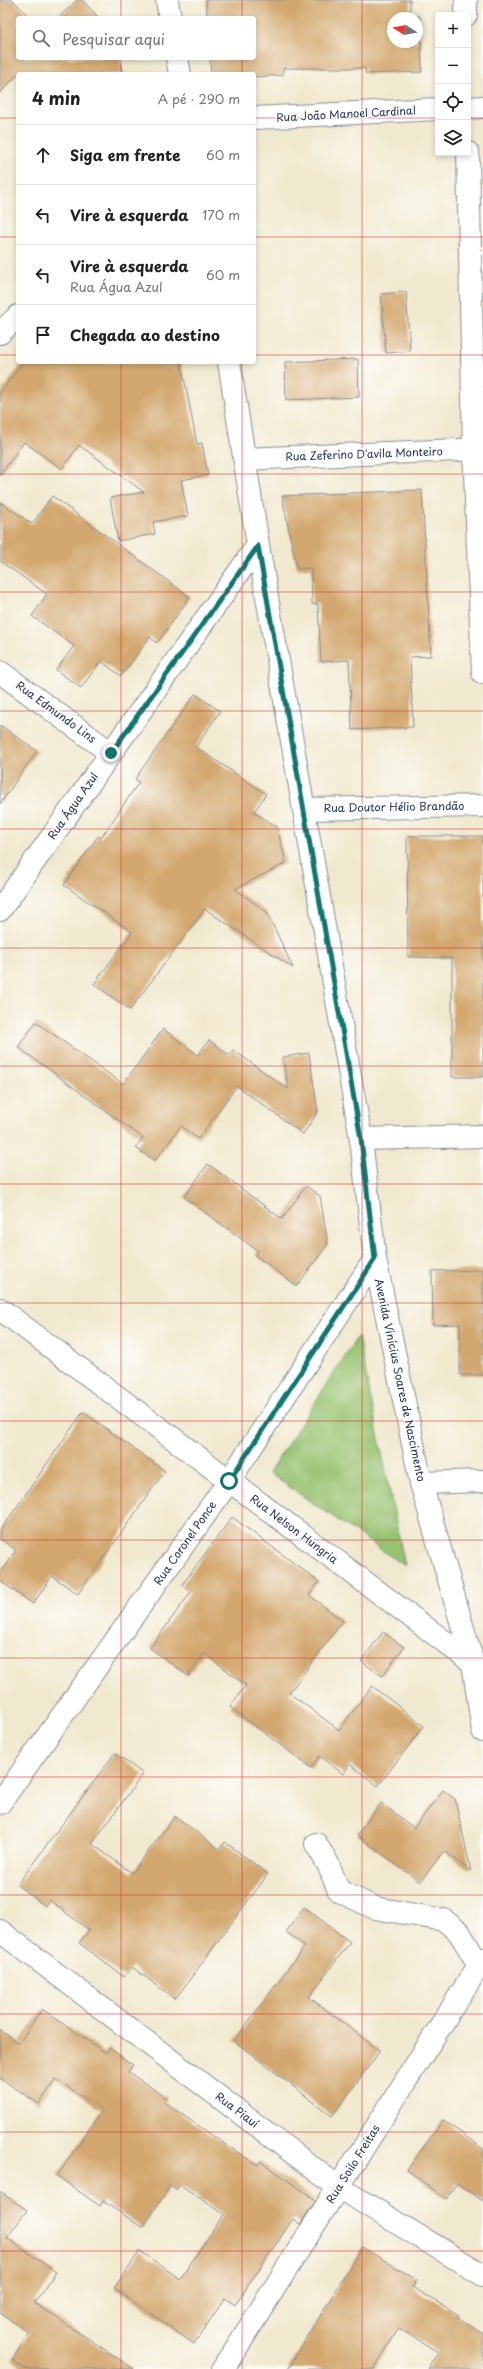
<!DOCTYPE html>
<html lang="pt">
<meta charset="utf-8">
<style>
:root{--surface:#fff;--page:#f2f2f2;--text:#202124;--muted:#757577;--line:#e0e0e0}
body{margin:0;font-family:"Playpen Sans",sans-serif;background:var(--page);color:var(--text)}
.controls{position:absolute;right:12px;top:12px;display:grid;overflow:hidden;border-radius:4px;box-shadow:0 2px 6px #0003}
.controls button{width:36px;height:36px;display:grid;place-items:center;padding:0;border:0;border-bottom:1px solid var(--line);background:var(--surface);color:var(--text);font:20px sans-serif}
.compass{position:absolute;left:387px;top:12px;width:36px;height:36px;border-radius:50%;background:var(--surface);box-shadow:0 2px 6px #0003;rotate:281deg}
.stop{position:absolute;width:12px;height:12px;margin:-9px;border:3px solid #0f766e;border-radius:50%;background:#fff}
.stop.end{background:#0f766e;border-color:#fff;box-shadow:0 1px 4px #0008}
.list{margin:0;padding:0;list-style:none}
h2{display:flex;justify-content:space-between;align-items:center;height:52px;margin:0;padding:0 16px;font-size:17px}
h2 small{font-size:13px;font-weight:400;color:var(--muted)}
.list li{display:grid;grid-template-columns:26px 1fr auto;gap:12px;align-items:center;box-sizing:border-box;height:60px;padding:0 16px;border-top:1px solid var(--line)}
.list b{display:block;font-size:15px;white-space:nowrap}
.list p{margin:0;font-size:13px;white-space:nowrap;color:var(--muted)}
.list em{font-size:13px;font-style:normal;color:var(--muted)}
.icon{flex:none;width:22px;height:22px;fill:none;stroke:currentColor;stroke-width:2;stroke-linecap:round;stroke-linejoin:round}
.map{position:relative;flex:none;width:483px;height:2369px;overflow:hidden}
.search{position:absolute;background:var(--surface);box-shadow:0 2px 6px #0003;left:16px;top:16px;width:240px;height:44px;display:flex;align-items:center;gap:10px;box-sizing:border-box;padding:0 14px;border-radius:4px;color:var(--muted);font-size:15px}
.panel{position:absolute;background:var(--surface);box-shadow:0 2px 6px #0003;left:16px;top:72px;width:240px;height:292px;border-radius:4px}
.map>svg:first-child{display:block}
.green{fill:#97c270;stroke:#597867}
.building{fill:#d3a86f;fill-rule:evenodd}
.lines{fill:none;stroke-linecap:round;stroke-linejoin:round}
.minor-casing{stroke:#868c96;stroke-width:24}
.minor{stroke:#fff;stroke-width:22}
.route{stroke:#0f766e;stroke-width:5}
.grid{fill:none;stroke:#d62828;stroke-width:1;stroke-opacity:0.55}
.labels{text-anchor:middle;stroke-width:3;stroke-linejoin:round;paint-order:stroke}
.street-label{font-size:11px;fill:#1b2f5e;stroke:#fdfcf7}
</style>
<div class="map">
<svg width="483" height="2369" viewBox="0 0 483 2369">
<rect width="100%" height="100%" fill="#fdfcf7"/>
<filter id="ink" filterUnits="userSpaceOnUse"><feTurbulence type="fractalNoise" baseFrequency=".025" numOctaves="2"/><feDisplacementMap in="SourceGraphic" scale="8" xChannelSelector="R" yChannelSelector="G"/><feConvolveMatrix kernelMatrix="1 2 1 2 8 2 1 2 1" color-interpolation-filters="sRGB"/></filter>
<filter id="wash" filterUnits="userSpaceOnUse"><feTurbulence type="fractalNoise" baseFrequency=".012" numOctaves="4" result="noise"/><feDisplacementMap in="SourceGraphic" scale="16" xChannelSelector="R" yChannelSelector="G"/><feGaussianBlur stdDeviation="0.9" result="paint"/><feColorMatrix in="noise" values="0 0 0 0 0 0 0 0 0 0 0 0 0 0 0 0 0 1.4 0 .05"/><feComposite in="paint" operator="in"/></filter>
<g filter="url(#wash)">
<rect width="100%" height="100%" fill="#f1e9cf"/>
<!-- green -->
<path class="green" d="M 358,1336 L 405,1566 L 269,1473 Z"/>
<g id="blocks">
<!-- building -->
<g class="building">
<path d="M 0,0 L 13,0 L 30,18 L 18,18 L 18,58 L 119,58 L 123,74 L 18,74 L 0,93 Z"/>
<path d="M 77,0 L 82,0 L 99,18 L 58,18 Z"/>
<path d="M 206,0 L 410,0 L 410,16 L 420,16 L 422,72 L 366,74 L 365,68 L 283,68 L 283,75 L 254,77 L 254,74 L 211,74 L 210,58 L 254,58 L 254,18 L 207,18 ZM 393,18 L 417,18 L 417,42 L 393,42 Z"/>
<path d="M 406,292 L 410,351 L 386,353 L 381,294 Z"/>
<path d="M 358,359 L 359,397 L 286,400 L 285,362 Z"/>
<path d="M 23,362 L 181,362 L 197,444 L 202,443 L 208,475 L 181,480 L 188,516 L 153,522 L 155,534 L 118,541 L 110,498 L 144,492 L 79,445 L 62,469 L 24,442 L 0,475 L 0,393 Z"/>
<path d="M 422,490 L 431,656 L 410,657 L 413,727 L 352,730 L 349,660 L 321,662 L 318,604 L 312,604 L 311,568 L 297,569 L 282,496 Z"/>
<path d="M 52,496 L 190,597 L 157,643 L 150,637 L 121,676 L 101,661 L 81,688 L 56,670 L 74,646 L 32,616 L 47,594 L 0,561 L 0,502 L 32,524 Z"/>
<path d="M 195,694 L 220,711 L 196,747 L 266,794 L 254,812 L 277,827 L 286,863 L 235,889 L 267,912 L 293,968 L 205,909 L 130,1010 L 94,984 L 132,932 L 64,885 L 98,836 L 101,838 L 139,782 L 135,779 Z"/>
<path d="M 0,725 L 37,751 L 0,804 Z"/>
<path d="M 407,836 L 483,836 L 483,1077 L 452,1077 L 452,958 L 408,957 Z"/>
<path d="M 36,1022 L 123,1084 L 163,1029 L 198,1055 L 209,1040 L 229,1055 L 233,1050 L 288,1089 L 283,1057 L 309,1053 L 318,1112 L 303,1134 L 237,1086 L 198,1139 L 181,1126 L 155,1161 L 136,1148 L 143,1138 L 18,1047 Z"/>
<path d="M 208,1164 L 282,1219 L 306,1186 L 320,1196 L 328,1244 L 297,1286 L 255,1255 L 258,1251 L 184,1197 Z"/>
<path d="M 483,1270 L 483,1375 L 460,1375 L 460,1324 L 433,1325 L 432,1271 Z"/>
<path d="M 83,1412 L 165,1471 L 78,1594 L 52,1576 L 33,1604 L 0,1581 L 0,1573 L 16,1550 L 0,1539 L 0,1531 Z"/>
<path d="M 232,1517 L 319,1582 L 309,1595 L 343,1621 L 289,1693 L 339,1730 L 372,1686 L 424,1726 L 378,1786 L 350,1764 L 343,1774 L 320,1756 L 311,1768 L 230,1707 L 246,1685 L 204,1653 L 188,1676 L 150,1648 L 191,1592 L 182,1585 Z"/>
<path d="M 383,1632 L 404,1647 L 382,1676 L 361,1661 Z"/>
<path d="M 115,1753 L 143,1774 L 92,1844 L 132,1873 L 175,1816 L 219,1849 L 225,1842 L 268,1874 L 175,1999 L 132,1967 L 124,1977 L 79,1943 L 89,1930 L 49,1900 L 45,1906 L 17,1885 Z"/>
<path d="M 443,1790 L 455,1799 L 471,1871 L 444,1851 L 420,1882 L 357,1835 L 381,1803 L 414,1828 Z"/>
<path d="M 304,1907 L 350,1942 L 309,1997 L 380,2051 L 332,2116 L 234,2041 L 305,1946 L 286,1932 Z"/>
<path d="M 42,2009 L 106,2053 L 109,2048 L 133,2065 L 128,2072 L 167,2098 L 164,2102 L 232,2149 L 258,2165 L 260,2161 L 316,2200 L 300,2224 L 293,2219 L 235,2305 L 225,2298 L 194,2344 L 114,2288 L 140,2251 L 180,2279 L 224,2214 L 180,2185 L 176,2190 L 170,2186 L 143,2228 L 103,2201 L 100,2206 L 57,2176 L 102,2110 L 56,2079 L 39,2104 L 0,2078 L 0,2030 L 19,2043 Z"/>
<path d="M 443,2120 L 483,2149 L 483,2201 L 457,2183 L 446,2199 L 407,2170 Z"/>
<path d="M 0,2192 L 27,2210 L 7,2238 L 56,2272 L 34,2303 L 134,2369 L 25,2369 L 12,2360 L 29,2333 L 0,2313 Z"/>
<path d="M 362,2247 L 417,2280 L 412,2287 L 459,2315 L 457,2317 L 483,2333 L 483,2369 L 428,2369 L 438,2352 L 399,2328 L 374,2369 L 288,2369 Z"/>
</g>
</g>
</g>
<g filter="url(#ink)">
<use href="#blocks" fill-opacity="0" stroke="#868c96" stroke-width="1"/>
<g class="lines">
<!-- minor casing -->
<g class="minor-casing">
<g id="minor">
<path d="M 167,0 L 170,18"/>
<path d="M 466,0 L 466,15"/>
<path d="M 177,58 L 180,74"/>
<path d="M 468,108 L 483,107"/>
<path d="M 254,118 L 438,109"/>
<path d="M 468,153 L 474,449 L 483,673"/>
<path d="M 0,333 L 18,316"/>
<path d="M 229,362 L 258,545 L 361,1139 L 375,1259 L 421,1483 L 473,1663 L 483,1731"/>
<path d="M 245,459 L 483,449"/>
<path d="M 0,672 L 111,753"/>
<path d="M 305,809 L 483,806"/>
<path d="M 0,910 L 258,545"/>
<path d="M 361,1139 L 483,1136"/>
<path d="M 0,1309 L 473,1663"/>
<path d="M 421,1483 L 483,1481"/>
<path d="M 0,1803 L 229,1481 L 375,1259"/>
<path d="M 316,1844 L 328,1864 L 339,1891 L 375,1908 L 444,1920 L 459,1932 L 479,1965"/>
<path d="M 0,1931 L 338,2187 L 483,2275"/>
<path d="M 223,2369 L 483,1959"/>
</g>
</g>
<!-- minor -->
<use href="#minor" class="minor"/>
</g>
</g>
<g class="lines" filter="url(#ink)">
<!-- route -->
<path class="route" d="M 111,753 L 258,546 L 361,1139 L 375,1259 L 229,1481"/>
</g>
<!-- grid -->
<path class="grid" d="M 121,0 L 121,18M 242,0 L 242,18M 362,0 L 362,2369M 121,58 L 121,74M 242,58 L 242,74M 0,118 L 18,118M 254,118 L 438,118M 468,118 L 483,118M 0,237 L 18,237M 254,237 L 483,237M 0,355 L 18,355M 254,355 L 483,355M 121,362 L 121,2369M 242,362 L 242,2369M 0,474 L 483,474M 0,592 L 483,592M 0,711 L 483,711M 0,829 L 483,829M 0,948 L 483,948M 0,1066 L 483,1066M 0,1184 L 483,1184M 0,1303 L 483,1303M 0,1421 L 483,1421M 0,1540 L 483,1540M 0,1658 L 483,1658M 0,1777 L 483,1777M 0,1895 L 483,1895M 0,2014 L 483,2014M 0,2132 L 483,2132M 0,2251 L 483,2251"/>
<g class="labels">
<!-- street labels -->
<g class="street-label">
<text transform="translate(346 114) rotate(-3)" y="4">Rua João Manoel Cardinal</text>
<text transform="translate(364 454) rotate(-2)" y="4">Rua Zeferino D'avila Monteiro</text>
<text transform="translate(56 712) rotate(36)" y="4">Rua Edmundo Lins</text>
<text transform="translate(73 806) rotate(-55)" y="4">Rua Água Azul</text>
<text transform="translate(394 807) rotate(-1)" y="4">Rua Doutor Hélio Brandão</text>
<text transform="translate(400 1380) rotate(78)" y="4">Avenida Vinícius Soares de Nascimento</text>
<text transform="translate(294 1529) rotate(37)" y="4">Rua Nelson Hungria</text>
<text transform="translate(185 1543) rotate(-55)" y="4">Rua Coronel Ponce</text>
<text transform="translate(237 2110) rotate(37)" y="4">Rua Piauí</text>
<text transform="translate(353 2164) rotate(-58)" y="4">Rua Soilo Freitas</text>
</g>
</g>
</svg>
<div class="controls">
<button>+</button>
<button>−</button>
<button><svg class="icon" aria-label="locate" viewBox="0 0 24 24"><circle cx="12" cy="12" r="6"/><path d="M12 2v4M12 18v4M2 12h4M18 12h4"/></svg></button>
<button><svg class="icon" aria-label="layers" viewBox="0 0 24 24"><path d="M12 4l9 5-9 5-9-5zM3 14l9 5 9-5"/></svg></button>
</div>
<svg class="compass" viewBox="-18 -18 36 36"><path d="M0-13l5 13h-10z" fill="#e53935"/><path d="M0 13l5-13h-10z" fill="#757577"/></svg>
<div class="stop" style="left:229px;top:1481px"></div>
<div class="stop end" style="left:111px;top:753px"></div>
<div class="search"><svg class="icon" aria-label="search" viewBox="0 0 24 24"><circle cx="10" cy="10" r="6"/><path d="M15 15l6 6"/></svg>Pesquisar aqui</div>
<section class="panel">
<h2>4 min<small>A pé · 290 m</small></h2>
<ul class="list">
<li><svg class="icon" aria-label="ahead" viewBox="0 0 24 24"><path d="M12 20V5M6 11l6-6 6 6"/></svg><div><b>Siga em frente</b></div><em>60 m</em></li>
<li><svg class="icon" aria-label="left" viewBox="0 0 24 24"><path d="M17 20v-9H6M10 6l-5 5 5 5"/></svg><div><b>Vire à esquerda</b></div><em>170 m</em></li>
<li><svg class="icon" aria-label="left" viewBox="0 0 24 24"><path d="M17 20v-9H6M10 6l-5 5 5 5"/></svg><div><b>Vire à esquerda</b><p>Rua Água Azul</p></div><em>60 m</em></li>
<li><svg class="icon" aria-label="arrive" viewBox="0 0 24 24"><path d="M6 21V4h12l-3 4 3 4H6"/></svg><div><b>Chegada ao destino</b></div></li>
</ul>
</section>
</div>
